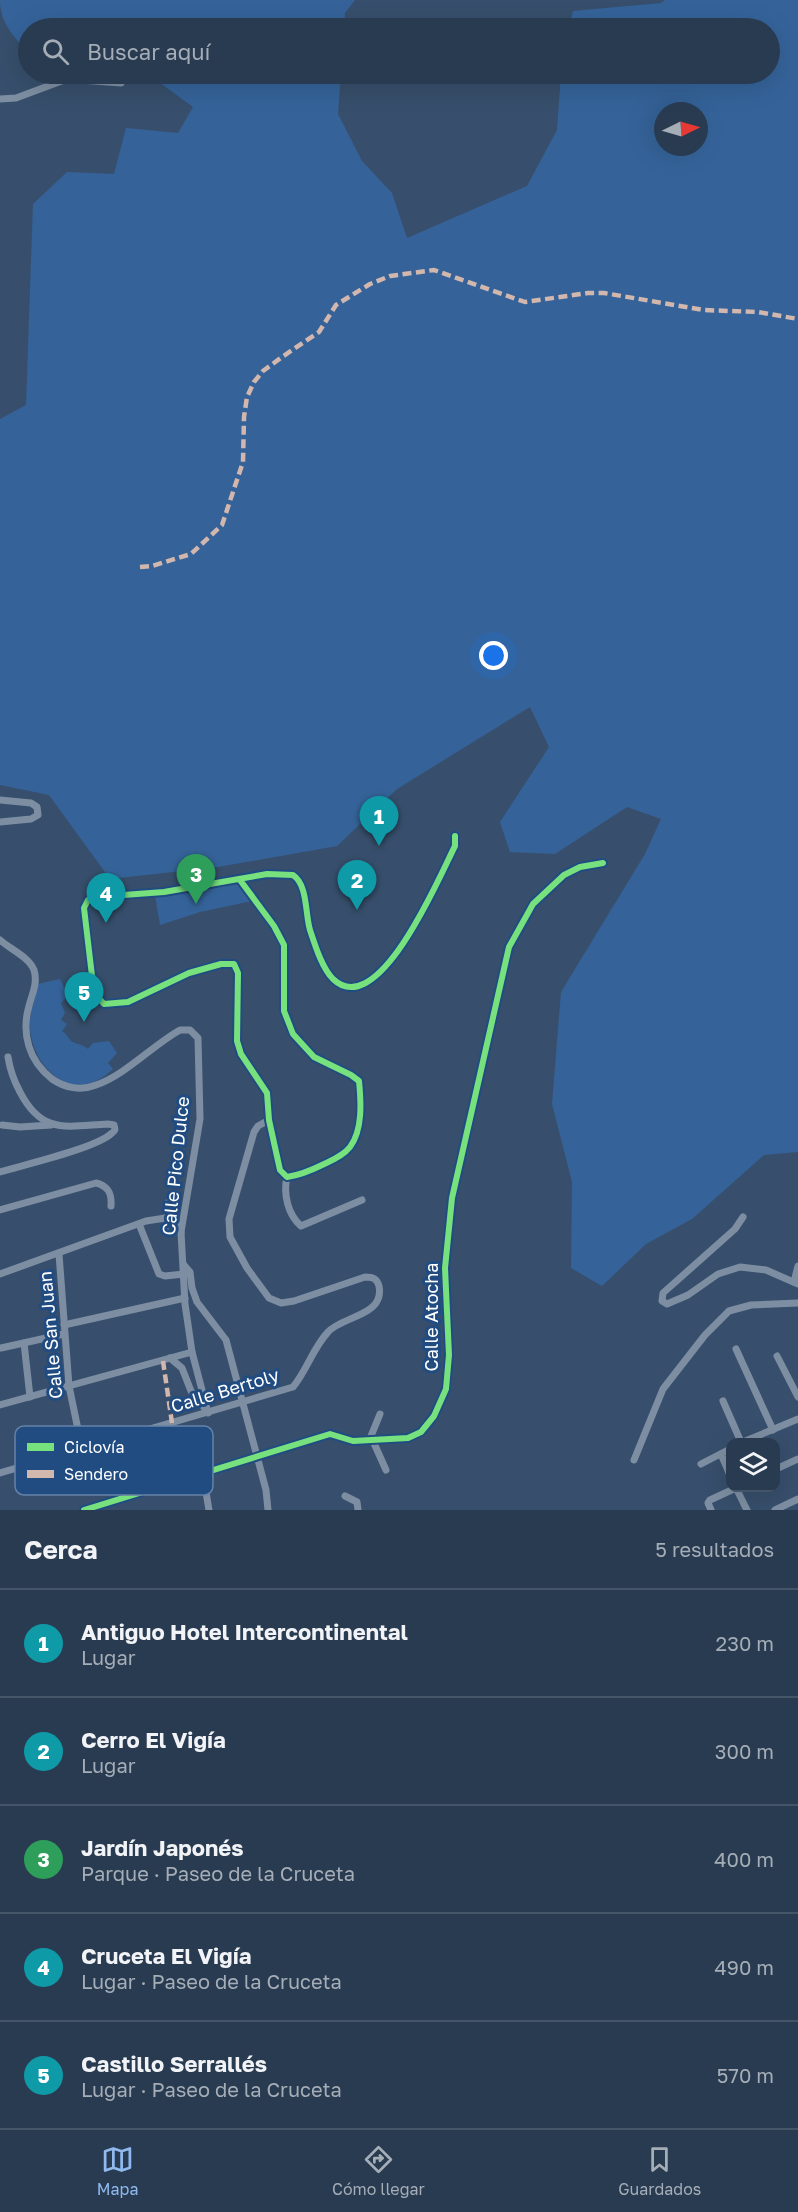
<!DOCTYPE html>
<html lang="es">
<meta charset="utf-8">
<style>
:root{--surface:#293b51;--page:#314258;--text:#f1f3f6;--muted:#a5adb7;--line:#455568;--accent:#90b9f0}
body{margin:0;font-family:"Golos Text",sans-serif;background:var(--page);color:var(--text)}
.controls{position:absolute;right:18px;bottom:18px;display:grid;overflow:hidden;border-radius:12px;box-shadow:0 6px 24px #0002}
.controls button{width:54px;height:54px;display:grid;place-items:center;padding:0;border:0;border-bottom:2px solid var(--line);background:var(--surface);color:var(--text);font:30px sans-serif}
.compass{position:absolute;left:654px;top:102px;width:54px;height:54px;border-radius:50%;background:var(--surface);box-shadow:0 6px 24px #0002;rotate:85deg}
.you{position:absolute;left:494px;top:656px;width:21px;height:21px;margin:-15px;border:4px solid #fff;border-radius:50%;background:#1a73e8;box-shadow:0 0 0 9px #1a73e833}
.badge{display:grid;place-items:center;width:39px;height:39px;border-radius:50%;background:var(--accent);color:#fff;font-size:20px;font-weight:700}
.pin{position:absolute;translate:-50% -50px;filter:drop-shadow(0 2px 3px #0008)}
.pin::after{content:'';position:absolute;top:32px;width:21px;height:18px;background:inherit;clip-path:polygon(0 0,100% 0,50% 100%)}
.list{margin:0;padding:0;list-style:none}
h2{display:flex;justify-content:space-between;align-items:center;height:78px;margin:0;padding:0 24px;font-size:26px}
h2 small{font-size:20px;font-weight:400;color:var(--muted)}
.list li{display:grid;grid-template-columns:39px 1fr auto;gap:18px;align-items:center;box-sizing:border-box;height:108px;padding:0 24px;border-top:2px solid var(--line)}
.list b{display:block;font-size:22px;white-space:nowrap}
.list p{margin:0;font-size:20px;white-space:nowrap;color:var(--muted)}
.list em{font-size:20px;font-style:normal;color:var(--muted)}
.icon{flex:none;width:33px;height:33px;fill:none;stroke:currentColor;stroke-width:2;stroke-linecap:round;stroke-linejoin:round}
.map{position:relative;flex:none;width:798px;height:1510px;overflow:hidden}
.search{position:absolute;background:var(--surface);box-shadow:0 6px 24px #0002;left:18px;right:18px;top:18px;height:66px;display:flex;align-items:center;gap:15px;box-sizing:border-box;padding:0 21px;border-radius:33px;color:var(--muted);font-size:22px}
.sheet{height:618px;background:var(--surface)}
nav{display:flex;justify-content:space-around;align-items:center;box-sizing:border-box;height:84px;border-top:2px solid var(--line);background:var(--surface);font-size:16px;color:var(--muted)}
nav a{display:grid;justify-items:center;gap:3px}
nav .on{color:var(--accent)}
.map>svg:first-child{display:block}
.green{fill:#356399;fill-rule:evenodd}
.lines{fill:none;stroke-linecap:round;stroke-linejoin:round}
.minor{stroke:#7d8ea2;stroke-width:7}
.quiet{stroke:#d1b7ad;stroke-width:4.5;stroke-dasharray:9 4.5;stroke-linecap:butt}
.cycleway-casing{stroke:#214c82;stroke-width:10}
.cycleway{stroke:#77e17e;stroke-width:6}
.labels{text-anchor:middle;stroke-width:6;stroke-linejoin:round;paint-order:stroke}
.street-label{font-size:18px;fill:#fff;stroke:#214c82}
.key{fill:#214c82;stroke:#6482a8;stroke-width:1.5}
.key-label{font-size:16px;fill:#fff}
</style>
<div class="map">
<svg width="798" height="1510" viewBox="0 0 798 1510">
<rect width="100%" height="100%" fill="#374f6c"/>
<!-- green -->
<g class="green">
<path d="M 0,0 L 355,0 L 345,13 L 344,28 L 28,28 L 28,52 C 14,37 0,23 0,0 Z"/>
<path d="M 665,0 L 798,0 L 798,1152 L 764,1155 L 692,1219 L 646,1244 L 602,1286 L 571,1268 L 572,1182 L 552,1104 L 561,992 L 645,854 L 661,819 L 627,807 L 555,854 L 510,852 L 500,822 L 549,747 L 530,707 L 397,789 L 337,846 L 218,867 L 110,879 L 49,795 L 0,785 L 0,419 L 26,405 L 33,204 L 67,172 L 114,174 L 126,128 L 178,133 L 193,107 L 148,74 L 341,74 L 338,114 L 362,161 L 392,193 L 407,238 L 527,186 L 557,130 L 561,74 L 770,74 L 770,28 L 569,28 L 573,11 L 661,3 ZM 663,111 L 699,111 L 699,147 L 663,147 Z"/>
<path d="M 238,882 L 252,901 L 200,912 L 160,925 L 155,895 Z"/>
<path d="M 60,979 L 66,991 L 66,998 L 61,1003 L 65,1013 L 61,1020 L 67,1024 L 62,1031 C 67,1034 68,1038 71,1041 C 75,1044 82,1044 88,1049 L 93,1043 L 109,1041 L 117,1053 L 108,1063 L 113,1069 C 108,1073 103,1078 98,1080 C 60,1099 28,1056 30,1021 C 31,1009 36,996 38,984 Z"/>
</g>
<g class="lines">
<!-- minor -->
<g class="minor">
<path d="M 0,99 L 16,98 L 67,79 L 121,83"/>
<path d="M 0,800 L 31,803 L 37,807 L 38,815 L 31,819 L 0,822"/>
<path d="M 240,880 L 274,926 L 284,945 L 284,1011 L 293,1034 L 314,1057 L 351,1075 L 359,1081 C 361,1101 363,1130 350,1147 C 343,1156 332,1160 322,1165 C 310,1171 300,1175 287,1177 L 280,1170 L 269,1120 L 267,1093 L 241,1054 L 237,1041 L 238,973 L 234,964 L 221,964 L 189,973 L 128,1002 L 104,1004 L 94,993 L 84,908 L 88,900 L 96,897 L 164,892 L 267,874 L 293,875 C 308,885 305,914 310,930 C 315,945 322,968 333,979 C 379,1023 441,873 455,846 L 455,836"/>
<path d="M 0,940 C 10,949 29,957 34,970 C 38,983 32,994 29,1006 C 21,1034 29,1061 52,1079 C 65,1088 81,1091 96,1085 C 124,1076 153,1045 180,1030 L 190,1030 L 198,1038 L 200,1119 L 181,1232 L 185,1304 L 192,1352 L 208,1413"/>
<path d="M 2,1125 L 20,1127 L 51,1125"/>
<path d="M 0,1172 C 23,1165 97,1148 112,1133 C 116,1130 115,1129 114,1125 L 108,1124 C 67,1126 42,1135 20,1092 C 14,1081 10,1070 8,1057"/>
<path d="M 287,1177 C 283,1194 288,1215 301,1226 L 362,1200"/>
<path d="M 169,1202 L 172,1217"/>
<path d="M 0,1210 L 96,1183 C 108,1186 112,1193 111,1206"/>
<path d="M 743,1217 L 735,1229 L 663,1293 L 662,1301 L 667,1304 L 688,1295 L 718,1274 L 740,1267 L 766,1270 L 798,1284"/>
<path d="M 139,1224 L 159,1274 L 165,1276 L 184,1274"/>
<path d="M 165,1229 L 167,1217"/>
<path d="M 59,1254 L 69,1386 L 82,1449"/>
<path d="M 184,1265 L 190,1272 L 192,1288 L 197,1302 L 226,1340 L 266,1490 L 268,1510"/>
<path d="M 0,1274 L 146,1221 L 172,1217 L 181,1232"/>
<path d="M 794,1282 L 798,1266"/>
<path d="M 64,1325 L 185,1298"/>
<path d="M 24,1343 L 30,1397"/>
<path d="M 1,1348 L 64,1334"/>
<path d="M 736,1349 L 773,1430"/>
<path d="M 777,1356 L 798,1397"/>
<path d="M 170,1358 L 182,1368 L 191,1391 L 207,1411"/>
<path d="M 723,1401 L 741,1442"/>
<path d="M 0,1405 L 192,1352"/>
<path d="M 369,1441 L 380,1414"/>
<path d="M 373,1441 L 386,1470"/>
<path d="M 743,1442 L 798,1419"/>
<path d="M 721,1454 L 730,1475"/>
<path d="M 634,1460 L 663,1389 L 705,1335 L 729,1311 L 751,1305 L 798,1303"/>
<path d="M 701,1464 L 730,1449"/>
<path d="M 776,1469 L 798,1459"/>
<path d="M 0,1473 L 293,1387 C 307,1370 313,1348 328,1332 C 342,1316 385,1316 379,1286 C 377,1278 372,1277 365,1277 L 294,1301 L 281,1303 L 269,1298 L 247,1268 L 230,1237 L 229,1219 L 254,1132 L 258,1126 L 269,1120"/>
<path d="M 203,1474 L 209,1510"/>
<path d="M 736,1488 L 747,1510"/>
<path d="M 345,1496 L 357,1502 L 358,1510"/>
<path d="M 84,1510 L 330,1434 L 353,1441 L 408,1438 L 421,1432 L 434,1416 L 446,1389 L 449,1355 L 445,1268 L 452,1198 L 509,947 L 533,904 L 564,875 L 580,867 L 603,863"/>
<path d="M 711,1510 L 708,1503 L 710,1500 L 736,1488"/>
<path d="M 775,1510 L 798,1499"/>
</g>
<!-- quiet -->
<g class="quiet">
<path d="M 140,567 L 152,566 L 191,554 L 222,525 L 243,462 L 244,417 L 247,397 L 254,382 L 263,371 L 282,357 L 319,332 L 336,305 L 370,284 L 390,276 L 434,270 L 525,302 L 588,293 L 604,293 L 704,310 L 758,312 L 798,319"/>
<path d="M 163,1361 L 172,1423"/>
</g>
<!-- cycleway casing -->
<g class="cycleway-casing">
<g id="cycleway">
<path d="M 240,880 L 274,926 L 284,945 L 284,1011 L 293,1034 L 314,1057 L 351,1075 L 359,1081 C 361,1101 363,1130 350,1147 C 343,1156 332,1160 322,1165 C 310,1171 300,1175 287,1177 L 280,1170 L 269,1120 L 267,1093 L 241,1054 L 237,1041 L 238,973 L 234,964 L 221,964 L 189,973 L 128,1002 L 104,1004 L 94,993 L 84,908 L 88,900 L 96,897 L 164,892 L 267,874 L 293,875 C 308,885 305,914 310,930 C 315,945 322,968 333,979 C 379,1023 441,873 455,846 L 455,836"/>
<path d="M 84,1510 L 330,1434 L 353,1441 L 408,1438 L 421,1432 L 434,1416 L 446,1389 L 449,1355 L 445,1268 L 452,1198 L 509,947 L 533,904 L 564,875 L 580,867 L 603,863"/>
</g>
</g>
<!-- cycleway -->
<use href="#cycleway" class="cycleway"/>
</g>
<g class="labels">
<!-- street labels -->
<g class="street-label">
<text transform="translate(176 1166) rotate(-84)" y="6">Calle Pico Dulce</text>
<text transform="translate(432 1317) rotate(-90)" y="6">Calle Atocha</text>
<text transform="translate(51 1335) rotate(-95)" y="6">Calle San Juan</text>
<text transform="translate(225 1391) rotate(-17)" y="6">Calle Bertoly</text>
</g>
</g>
<!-- legend -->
<rect x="15" y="1426" width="198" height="69" rx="9" class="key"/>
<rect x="27" y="1443" width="27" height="8" fill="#77e17e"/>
<rect x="27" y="1470" width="27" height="8" fill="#d1b7ad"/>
<g class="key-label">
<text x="64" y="1453">Ciclovía</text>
<text x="64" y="1480">Sendero</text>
</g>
</svg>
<div class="controls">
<button><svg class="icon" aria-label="layers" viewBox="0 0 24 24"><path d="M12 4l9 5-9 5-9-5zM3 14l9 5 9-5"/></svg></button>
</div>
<svg class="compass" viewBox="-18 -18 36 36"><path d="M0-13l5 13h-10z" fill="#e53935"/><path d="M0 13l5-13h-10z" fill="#a5adb7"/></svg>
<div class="you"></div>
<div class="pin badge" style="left:379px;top:846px;background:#0f9aa8">1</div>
<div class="pin badge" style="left:357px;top:910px;background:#0f9aa8">2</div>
<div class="pin badge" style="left:196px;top:904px;background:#2e9e5b">3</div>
<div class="pin badge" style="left:106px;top:923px;background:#0f9aa8">4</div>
<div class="pin badge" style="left:84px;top:1022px;background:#0f9aa8">5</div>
<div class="search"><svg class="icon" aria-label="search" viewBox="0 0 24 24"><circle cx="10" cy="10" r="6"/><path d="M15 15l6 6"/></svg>Buscar aquí</div>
</div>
<section class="sheet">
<h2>Cerca<small>5 resultados</small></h2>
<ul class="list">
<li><span class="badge" style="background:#0f9aa8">1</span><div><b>Antiguo Hotel Intercontinental</b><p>Lugar</p></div><em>230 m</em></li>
<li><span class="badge" style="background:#0f9aa8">2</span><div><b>Cerro El Vigía</b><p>Lugar</p></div><em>300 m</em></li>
<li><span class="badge" style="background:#2e9e5b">3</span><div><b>Jardín Japonés</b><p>Parque · Paseo de la Cruceta</p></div><em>400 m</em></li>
<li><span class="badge" style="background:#0f9aa8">4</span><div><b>Cruceta El Vigía</b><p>Lugar · Paseo de la Cruceta</p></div><em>490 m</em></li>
<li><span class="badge" style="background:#0f9aa8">5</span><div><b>Castillo Serrallés</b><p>Lugar · Paseo de la Cruceta</p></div><em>570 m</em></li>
</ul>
</section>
<nav>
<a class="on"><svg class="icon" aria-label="map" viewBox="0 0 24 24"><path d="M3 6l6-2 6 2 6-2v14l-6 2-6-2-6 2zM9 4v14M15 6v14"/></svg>Mapa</a>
<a><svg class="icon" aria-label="directions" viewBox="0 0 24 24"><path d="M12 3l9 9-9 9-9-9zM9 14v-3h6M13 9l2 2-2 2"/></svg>Cómo llegar</a>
<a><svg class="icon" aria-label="saved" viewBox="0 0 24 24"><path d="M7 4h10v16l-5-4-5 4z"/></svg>Guardados</a>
</nav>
